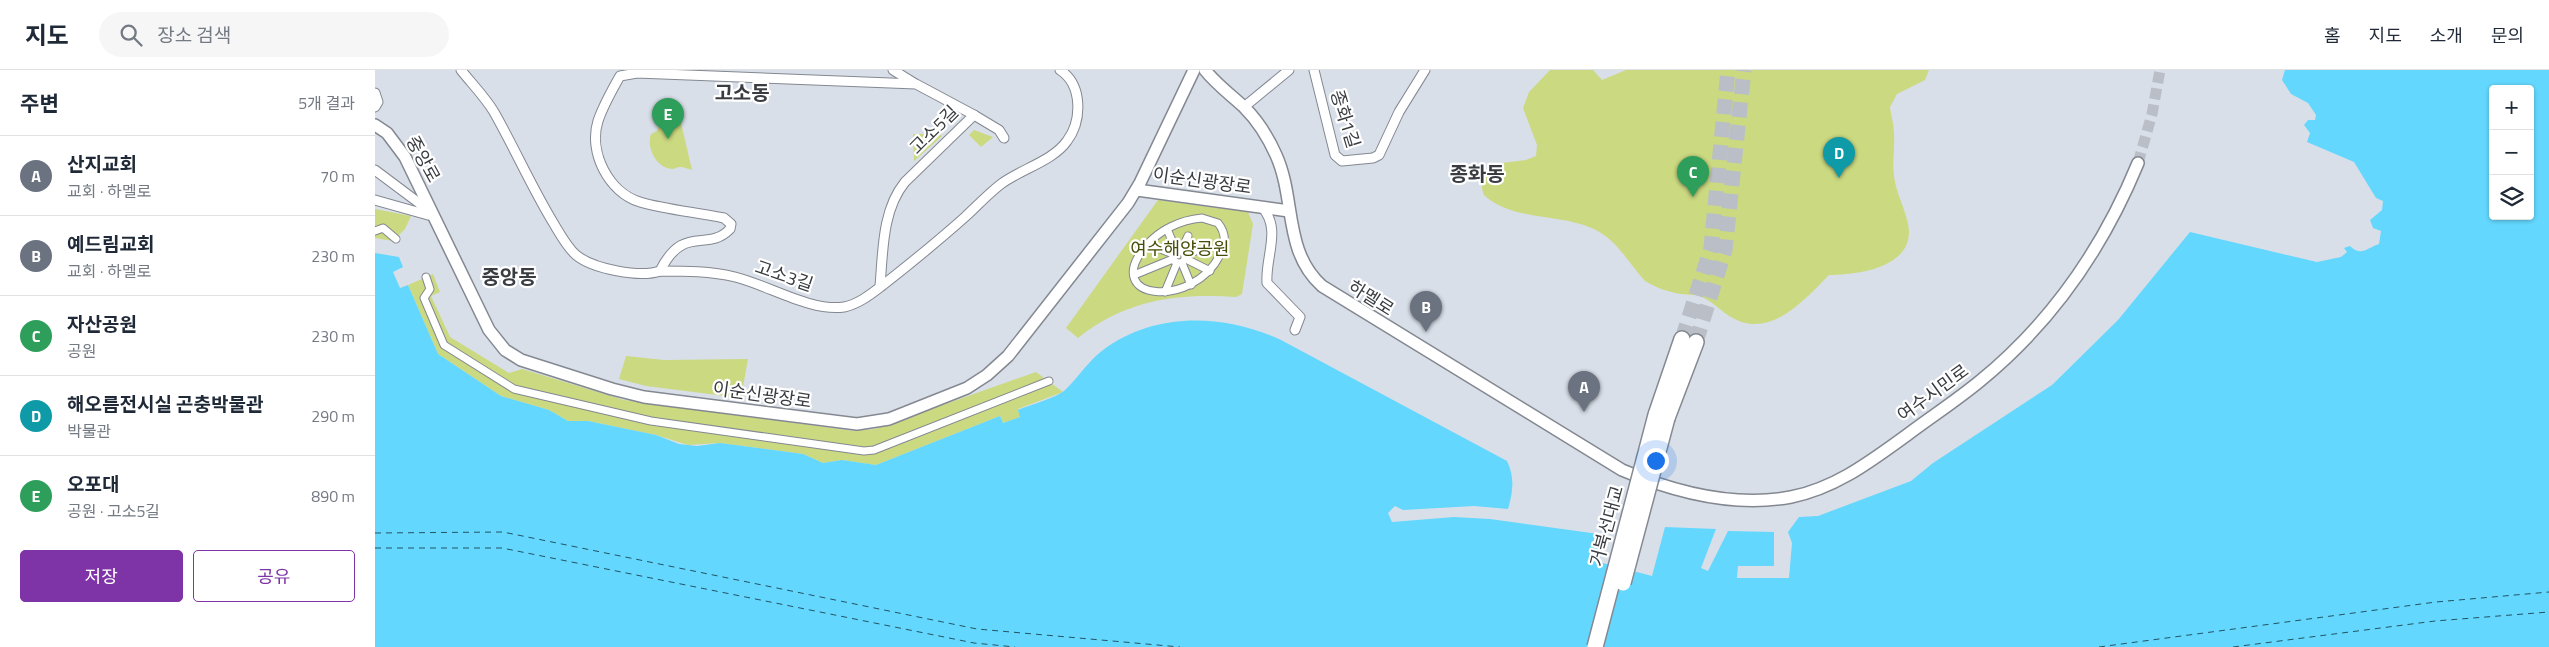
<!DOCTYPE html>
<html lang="ko">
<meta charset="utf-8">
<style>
:root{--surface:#fff;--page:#f6f6f7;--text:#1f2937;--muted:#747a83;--line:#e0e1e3;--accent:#7e34a6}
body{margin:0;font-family:"Titillium Web","Noto Sans KR",sans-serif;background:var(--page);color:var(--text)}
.controls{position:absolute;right:15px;top:15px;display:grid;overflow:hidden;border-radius:5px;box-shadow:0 1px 4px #0004}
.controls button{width:45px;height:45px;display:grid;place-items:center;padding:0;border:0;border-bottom:1px solid var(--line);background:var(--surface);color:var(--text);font:25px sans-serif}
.you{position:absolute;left:1280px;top:390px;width:18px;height:18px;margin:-12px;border:4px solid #fff;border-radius:50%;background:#1a73e8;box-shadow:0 0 0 8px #1a73e833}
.badge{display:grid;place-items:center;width:32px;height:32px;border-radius:50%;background:var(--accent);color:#fff;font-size:16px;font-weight:700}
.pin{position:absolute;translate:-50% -41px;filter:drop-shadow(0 1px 2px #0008)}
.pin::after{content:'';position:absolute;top:26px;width:18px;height:15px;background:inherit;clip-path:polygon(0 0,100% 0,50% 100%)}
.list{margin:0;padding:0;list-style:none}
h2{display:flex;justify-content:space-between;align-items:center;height:65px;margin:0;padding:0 20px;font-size:21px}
h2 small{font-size:16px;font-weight:400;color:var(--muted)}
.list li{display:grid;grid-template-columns:32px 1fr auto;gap:15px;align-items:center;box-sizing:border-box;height:80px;padding:0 20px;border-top:1px solid var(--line)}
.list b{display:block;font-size:19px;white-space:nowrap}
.list p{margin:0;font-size:16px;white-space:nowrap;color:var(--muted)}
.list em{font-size:16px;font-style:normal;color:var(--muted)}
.actions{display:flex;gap:10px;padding:15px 20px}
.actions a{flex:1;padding:11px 0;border:1px solid var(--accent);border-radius:5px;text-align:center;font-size:18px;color:var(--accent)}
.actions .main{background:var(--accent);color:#fff}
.icon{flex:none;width:28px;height:28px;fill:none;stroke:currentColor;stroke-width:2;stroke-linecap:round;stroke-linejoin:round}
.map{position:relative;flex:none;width:2174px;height:577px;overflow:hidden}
header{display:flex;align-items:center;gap:30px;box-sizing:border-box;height:70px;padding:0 25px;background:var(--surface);border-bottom:1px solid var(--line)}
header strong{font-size:24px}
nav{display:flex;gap:28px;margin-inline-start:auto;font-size:18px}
.search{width:350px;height:45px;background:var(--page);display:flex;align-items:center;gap:12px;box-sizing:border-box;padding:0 18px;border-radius:28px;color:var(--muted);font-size:19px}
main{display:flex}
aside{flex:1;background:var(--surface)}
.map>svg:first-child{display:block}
.green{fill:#cbd980}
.water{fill:#63d7fd;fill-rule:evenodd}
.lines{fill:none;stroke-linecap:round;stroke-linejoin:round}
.ferry{stroke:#235464;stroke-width:1;stroke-dasharray:6 5;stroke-linecap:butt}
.tertiary-tunnel{stroke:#b9bec7;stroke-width:11;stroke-dasharray:11 5.5;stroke-linecap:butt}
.primary-tunnel{stroke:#b9bec7;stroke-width:15;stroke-dasharray:15 8;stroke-linecap:butt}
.pedestrian-casing{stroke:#838891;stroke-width:9}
.minor-casing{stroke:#838891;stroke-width:11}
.tertiary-casing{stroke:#838891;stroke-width:14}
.primary-casing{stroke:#838891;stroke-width:18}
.pedestrian{stroke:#fff;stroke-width:7}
.minor{stroke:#fff;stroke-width:9}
.tertiary{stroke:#fff;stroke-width:11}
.primary{stroke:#fff;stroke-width:15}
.primary-bridge-casing{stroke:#838891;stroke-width:18;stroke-linecap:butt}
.primary-bridge{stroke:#fff;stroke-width:15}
.labels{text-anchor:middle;stroke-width:4.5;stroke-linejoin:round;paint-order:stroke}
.street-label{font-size:18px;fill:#393c40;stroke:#fff}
.park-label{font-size:18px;fill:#464d06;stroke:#fff}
.quarter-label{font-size:20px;font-weight:bold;fill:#393c40;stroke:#fff}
</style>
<header>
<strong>지도</strong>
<div class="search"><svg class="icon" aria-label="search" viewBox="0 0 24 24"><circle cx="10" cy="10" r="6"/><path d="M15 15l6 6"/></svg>장소 검색</div>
<nav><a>홈</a><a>지도</a><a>소개</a><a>문의</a></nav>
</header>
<main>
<aside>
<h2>주변<small>5개 결과</small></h2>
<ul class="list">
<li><span class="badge" style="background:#6b7280">A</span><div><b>산지교회</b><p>교회 · 하멜로</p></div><em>70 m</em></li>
<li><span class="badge" style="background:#6b7280">B</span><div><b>예드림교회</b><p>교회 · 하멜로</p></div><em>230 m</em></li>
<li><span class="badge" style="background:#2e9e5b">C</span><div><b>자산공원</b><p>공원</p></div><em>230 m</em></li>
<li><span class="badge" style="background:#0f9aa8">D</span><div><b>해오름전시실 곤충박물관</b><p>박물관</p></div><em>290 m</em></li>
<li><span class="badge" style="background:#2e9e5b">E</span><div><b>오포대</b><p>공원 · 고소5길</p></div><em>890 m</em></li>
</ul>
<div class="actions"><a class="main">저장</a><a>공유</a></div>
</aside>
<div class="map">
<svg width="2174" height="577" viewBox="0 0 2174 577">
<rect width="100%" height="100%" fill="#d9dfe9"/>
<!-- green -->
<g class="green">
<path d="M 1175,0 L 1218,0 L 1227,10 L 1251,0 L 1554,0 L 1550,10 L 1522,24 L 1515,37 C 1516,46 1519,54 1519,64 C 1520,78 1517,92 1519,106 C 1521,123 1530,138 1533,154 C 1542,197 1483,205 1454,205 C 1431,228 1400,265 1364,251 C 1349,245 1341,234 1329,228 C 1323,224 1313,225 1306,224 C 1293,222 1282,218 1270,211 C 1256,196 1244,174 1226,163 C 1193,142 1138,153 1109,125 C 1104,113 1108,103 1118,94 L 1151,90 L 1161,86 L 1162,75 L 1148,38 L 1154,22 Z"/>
<path d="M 299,38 L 303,40 L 317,100 C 313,99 309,97 305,97 C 302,97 300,99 297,99 C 281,98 271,77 276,64 L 282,61 L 287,48 Z"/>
<path d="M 599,60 L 618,67 L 606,77 L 594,65 Z"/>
<path d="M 538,64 L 565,64 L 567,66 L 539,91 Z"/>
<path d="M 783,130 L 873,142 L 878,154 L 867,224 L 861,227 C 802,223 750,230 703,268 L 691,258 Z"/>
<path d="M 0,139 L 36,146 L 30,159 L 18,171 L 0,168 Z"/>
<path d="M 58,204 L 65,222 L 56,226 L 75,267 L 134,303 L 147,299 L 249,330 L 479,361 L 500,359 L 661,302 L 688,322 L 643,339 L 646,347 L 628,353 L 625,346 L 501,395 L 467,390 L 448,393 L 428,384 L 345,373 L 313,375 L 281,365 L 213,351 L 193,351 L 174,340 L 126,326 L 63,284 L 33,215 Z"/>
<path d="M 251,286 L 289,290 L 373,289 L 366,328 L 271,316 L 244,309 Z"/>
</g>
<!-- water -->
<path class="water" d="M 1910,0 L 2174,0 L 2174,577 L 0,577 L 0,183 L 24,187 L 28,197 L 18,202 L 25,218 L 33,215 L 63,284 L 126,326 L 174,340 L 193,351 L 213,351 L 281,365 L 304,374 L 322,376 L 345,373 L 428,384 L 448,393 L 467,390 L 501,395 L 625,346 L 628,353 L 645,347 L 643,340 C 655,335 680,328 689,321 C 703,308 713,291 728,280 C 781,241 849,244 906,270 L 1132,391 C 1140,408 1138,422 1133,439 L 1099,436 L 1028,440 L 1020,436 L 1013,443 L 1017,452 L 1079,447 L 1115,449 L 1231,465 L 1224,492 L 1277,506 L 1290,457 L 1341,459 L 1326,498 L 1333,501 L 1353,461 L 1399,462 L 1399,496 L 1363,496 L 1362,508 L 1414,508 L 1417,473 L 1413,462 L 1424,447 L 1443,446 L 1536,411 L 1558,393 L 1677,315 L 1743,250 L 1815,162 L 1942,192 L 1966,187 L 1972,182 L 1969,178 L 1975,176 C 1986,187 1992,178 2004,174 L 2006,161 L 1998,158 L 1995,150 L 2007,140 L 2008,131 L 2001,128 L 1979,92 L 1932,72 L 1935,63 L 1929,55 L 1933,50 L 1940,50 L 1941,45 L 1933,33 L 1916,24 L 1907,10 ZM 2118,19 L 2155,19 L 2155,146 L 2118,146 Z"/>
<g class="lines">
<!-- ferry -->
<g class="ferry">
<path d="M 0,463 L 128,462 L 602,559 L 805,577"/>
<path d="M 0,478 L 127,478 L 599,573 L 640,577"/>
<path d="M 1724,577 L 2061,532 L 2174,522"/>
<path d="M 1858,577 L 2060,551 L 2174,542"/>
</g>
<!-- tertiary-tunnel -->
<path class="tertiary-tunnel" d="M 1763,93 L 1777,44 L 1785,0"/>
<!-- primary-tunnel -->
<g class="primary-tunnel">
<path d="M 1307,269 L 1336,178 L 1353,0"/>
<path d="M 1321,272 L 1350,180 L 1369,0"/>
</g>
<!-- pedestrian casing -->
<g class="pedestrian-casing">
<g id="pedestrian">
<path d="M 827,148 L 843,153 C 851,163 851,174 845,185 C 818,239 726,231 770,177 C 784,160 805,150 827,148 Z"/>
<path d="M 792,159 L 801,180"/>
<path d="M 0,161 L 8,158 L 21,169"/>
<path d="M 773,174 L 798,184"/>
<path d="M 807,180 L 813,166"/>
<circle cx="804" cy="187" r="6"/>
<path d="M 811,184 L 821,181"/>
<path d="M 811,189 L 835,201"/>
<path d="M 807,193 L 816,215"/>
<path d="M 759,205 L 798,189"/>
<path d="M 51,207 L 55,219 L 49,228 L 69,275 L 139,319 L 276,351 L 489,381 L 499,380 L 674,311"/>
<path d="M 790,222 L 802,193"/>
</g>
</g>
<!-- minor casing -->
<g class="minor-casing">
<g id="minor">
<path d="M 86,0 C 97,14 110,27 119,42 C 140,79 157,118 179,154 C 185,164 192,177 201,185 C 218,199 265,208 285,201 C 310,201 336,201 360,207 C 393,215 436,242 469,237 C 484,234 496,224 508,215 C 536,193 563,171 590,147 C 602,136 613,124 626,114 C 646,99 678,91 692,71 C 707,51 708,15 685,0"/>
<path d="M 518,0 L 539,13"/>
<path d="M 939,0 L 960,85 L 967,91 L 998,88 L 1004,85 L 1024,42 L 1050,0"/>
<path d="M 0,23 L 3,32 L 0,37"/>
<path d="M 869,37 L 914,0"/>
<path d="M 599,45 L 624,60 L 629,68"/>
<path d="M 0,100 L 44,133 L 54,143"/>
<path d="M 0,130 L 53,145"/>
<path d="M 887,137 C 907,159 890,187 892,213 L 925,247 L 920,260"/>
<path d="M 285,201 C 309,153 332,183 355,159 L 356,154 L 349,148 C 321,142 292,140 265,132 C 234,123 213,82 223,51 C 228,36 237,20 245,6 L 262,3 L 541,14 L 599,45 L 530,112 C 507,140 508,182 505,216"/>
</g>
</g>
<!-- tertiary casing -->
<g class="tertiary-casing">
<g id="tertiary">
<path d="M 830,0 C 841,14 856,25 869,37 C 883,51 893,67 901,85 C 921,129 908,181 947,216 L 1247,400 C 1299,422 1358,438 1416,427 C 1461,418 1496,391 1532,365 C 1556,347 1582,330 1605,311 C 1676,253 1728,178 1763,93"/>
<path d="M 0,55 L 12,63 L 30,87 L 114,260 L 130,280 L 146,290 L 237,319 L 269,327 L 482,354 L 514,349 L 592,318 L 612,305 L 633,286 L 753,133 L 765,113 L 819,0"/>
<path d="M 762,120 L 914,141"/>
</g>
</g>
<!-- primary casing -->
<g class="primary-casing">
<g id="primary">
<path d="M 1281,345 L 1307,269"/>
<path d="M 1292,348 L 1321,272"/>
</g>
</g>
<!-- pedestrian -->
<use href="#pedestrian" class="pedestrian"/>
<!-- minor -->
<use href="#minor" class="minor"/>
<!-- tertiary -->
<use href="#tertiary" class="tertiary"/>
<!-- primary -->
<use href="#primary" class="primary"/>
<!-- primary-bridge casing -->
<g class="primary-bridge-casing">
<g id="primary-bridge">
<path d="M 1248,513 L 1292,348"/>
<path d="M 1220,577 L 1281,345"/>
</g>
</g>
<!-- primary-bridge -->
<use href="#primary-bridge" class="primary-bridge"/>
</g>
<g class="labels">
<!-- street labels -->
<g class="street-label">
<text transform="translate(970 49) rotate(73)" y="6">종화1길</text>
<text transform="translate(559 60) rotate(-45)" y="6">고소5길</text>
<text transform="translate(48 89) rotate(61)" y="6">중앙로</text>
<text transform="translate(827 111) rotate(8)" y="6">이순신광장로</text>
<text transform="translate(409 206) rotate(19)" y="6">고소3길</text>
<text transform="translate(996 228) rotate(32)" y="6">하멜로</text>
<text transform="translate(1558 323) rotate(-36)" y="6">여수시민로</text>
<text transform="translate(387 325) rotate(8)" y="6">이순신광장로</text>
<text transform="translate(1232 456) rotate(-75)" y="6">거북선대교</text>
</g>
<!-- park labels -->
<g class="park-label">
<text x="805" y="185">여수해양공원</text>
</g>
<!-- quarter labels -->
<g class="quarter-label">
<text x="367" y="30">고소동</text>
<text x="1102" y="111">종화동</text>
<text x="134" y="214">중앙동</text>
</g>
</g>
</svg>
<div class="controls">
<button>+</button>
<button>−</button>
<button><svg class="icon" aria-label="layers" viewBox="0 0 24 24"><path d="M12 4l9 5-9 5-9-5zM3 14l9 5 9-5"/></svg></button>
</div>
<div class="you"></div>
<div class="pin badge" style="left:1209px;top:342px;background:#6b7280">A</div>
<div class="pin badge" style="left:1051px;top:262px;background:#6b7280">B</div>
<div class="pin badge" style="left:1318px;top:127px;background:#2e9e5b">C</div>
<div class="pin badge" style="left:1464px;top:108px;background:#0f9aa8">D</div>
<div class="pin badge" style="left:293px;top:69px;background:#2e9e5b">E</div>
</div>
</main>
